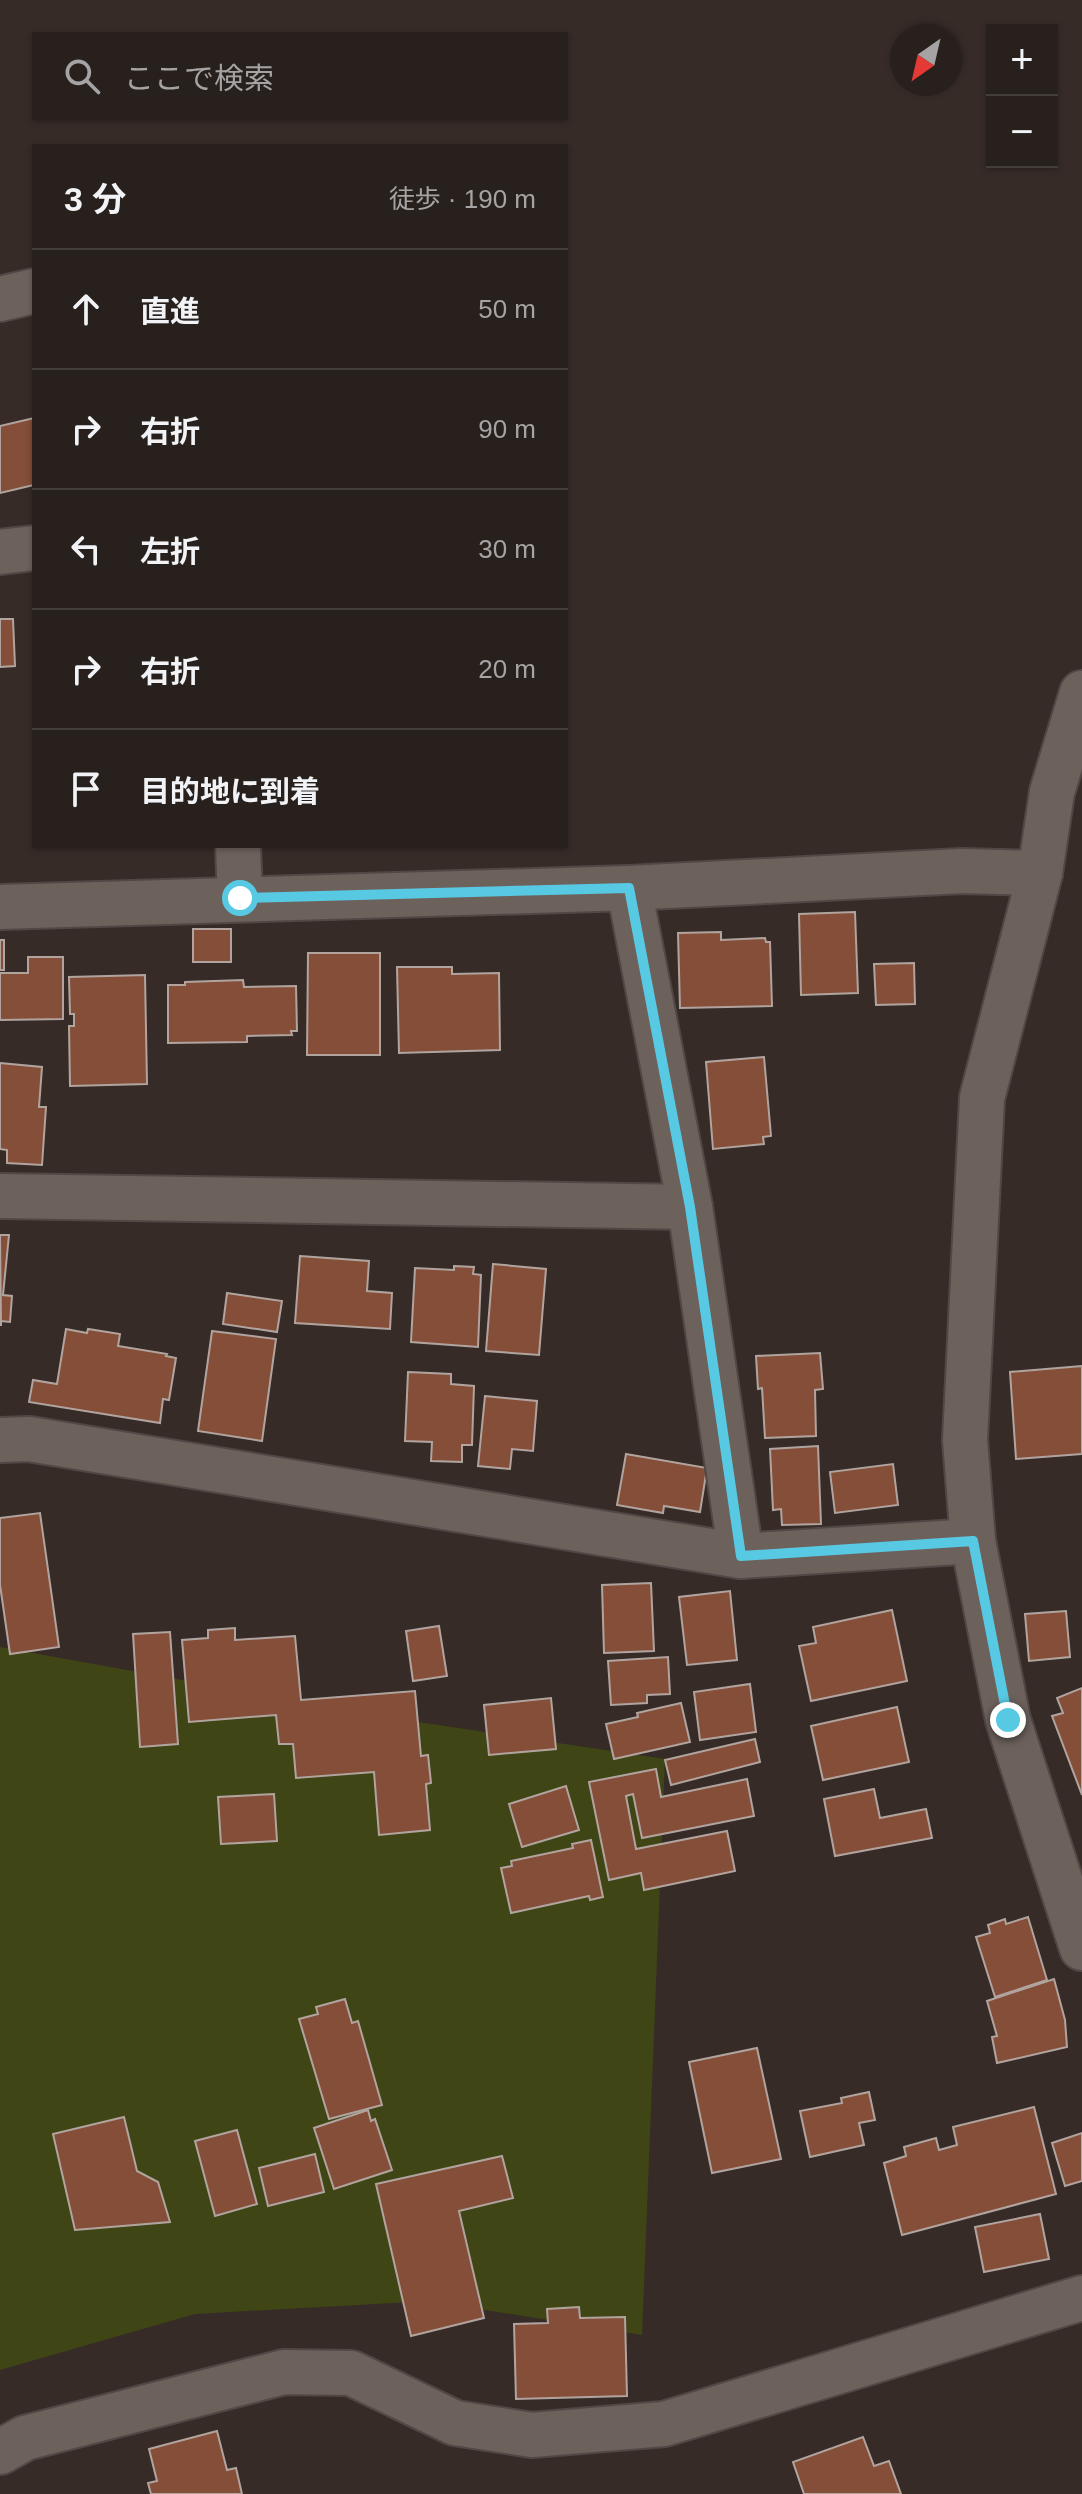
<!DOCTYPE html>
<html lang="ja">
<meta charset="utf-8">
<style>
:root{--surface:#28201d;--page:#302826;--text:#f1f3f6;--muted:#a5a3a4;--line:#443e3b}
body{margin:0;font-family:Arial,"Noto Sans JP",sans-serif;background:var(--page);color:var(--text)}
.controls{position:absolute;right:24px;top:24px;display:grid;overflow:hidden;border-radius:0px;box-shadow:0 2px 6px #0004}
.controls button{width:72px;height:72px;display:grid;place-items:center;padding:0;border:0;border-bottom:2px solid var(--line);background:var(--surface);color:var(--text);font:40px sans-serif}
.compass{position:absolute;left:890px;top:24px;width:72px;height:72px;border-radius:50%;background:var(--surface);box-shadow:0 2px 6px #0004;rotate:214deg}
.stop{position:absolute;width:24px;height:24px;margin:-18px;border:6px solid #58c9e3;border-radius:50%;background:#fff}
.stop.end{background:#58c9e3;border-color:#fff;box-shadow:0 2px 8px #0008}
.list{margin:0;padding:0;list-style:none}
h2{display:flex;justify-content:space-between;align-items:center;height:104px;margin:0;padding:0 32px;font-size:34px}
h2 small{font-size:26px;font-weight:400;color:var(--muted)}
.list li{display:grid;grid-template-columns:52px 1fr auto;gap:24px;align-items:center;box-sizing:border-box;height:120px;padding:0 32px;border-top:2px solid var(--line)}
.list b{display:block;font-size:30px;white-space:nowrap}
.list em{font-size:26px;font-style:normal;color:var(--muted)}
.icon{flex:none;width:44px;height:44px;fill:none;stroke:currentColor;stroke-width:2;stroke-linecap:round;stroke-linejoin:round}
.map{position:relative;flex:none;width:1082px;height:2494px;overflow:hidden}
.search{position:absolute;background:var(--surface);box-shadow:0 2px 6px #0004;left:32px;top:32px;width:536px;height:88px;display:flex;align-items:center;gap:20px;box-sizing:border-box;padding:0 28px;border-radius:0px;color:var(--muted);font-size:30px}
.panel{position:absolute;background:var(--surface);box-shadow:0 2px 6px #0004;left:32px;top:144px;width:536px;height:704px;border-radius:0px}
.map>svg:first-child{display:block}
.green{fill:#3f4515}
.building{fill:#844e38;stroke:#b1a49f;stroke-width:2}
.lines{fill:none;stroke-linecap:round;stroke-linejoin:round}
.minor-casing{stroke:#514845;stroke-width:48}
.tertiary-casing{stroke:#514845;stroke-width:48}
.minor{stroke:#6d615c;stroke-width:44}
.tertiary{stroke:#6d615c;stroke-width:44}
.route{stroke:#58c9e3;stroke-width:10}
</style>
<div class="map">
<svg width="1082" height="2494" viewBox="0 0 1082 2494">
<rect width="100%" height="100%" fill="#362b27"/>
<!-- green -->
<path class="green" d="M 0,1647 L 385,1717 L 665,1759 L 642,2335 L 429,2301 L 195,2314 L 0,2370 Z"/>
<!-- building -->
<g class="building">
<path d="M 34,418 L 34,485 L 0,493 L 0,426 Z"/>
<path d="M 0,619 L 13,619 L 15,666 L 0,667 Z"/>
<path d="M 855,912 L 858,993 L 801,995 L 799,914 Z"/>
<rect x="193" y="929" width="38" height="33"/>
<path d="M 721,932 L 721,940 L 765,938 L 766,942 L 770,942 L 772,1006 L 680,1008 L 678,933 Z"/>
<rect x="0" y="940" width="4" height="30"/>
<path d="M 308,953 L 380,953 L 380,1055 L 307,1055 Z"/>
<path d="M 28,957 L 63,957 L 63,1019 L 0,1020 L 0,973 L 28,973 Z"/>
<path d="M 914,963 L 915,1004 L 876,1005 L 874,964 Z"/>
<path d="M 397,967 L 452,967 L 452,974 L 499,973 L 500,1050 L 399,1053 Z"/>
<path d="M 145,975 L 147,1084 L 70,1086 L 69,1026 L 74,1026 L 74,1014 L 70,1014 L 69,977 Z"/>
<path d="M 243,980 L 244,987 L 296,986 L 297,1031 L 291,1031 L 292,1035 L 247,1036 L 247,1042 L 168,1043 L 168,985 L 185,985 L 185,982 Z"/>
<path d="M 764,1057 L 771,1136 L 763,1137 L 764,1144 L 713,1149 L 706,1062 Z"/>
<path d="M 0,1063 L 42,1067 L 39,1107 L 46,1107 L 42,1165 L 7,1163 L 7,1150 L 0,1149 Z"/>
<path d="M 0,1235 L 9,1235 L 3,1295 L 12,1296 L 10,1322 L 1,1321 L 1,1326 Z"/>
<path d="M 300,1256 L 369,1261 L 367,1291 L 392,1293 L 390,1329 L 295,1323 Z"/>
<path d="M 493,1264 L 546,1269 L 539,1355 L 486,1351 Z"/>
<path d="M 454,1266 L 474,1267 L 473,1274 L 481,1275 L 478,1347 L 411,1342 L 415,1268 L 454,1270 Z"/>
<path d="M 227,1293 L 282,1301 L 277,1332 L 223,1324 Z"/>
<path d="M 66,1329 L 87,1333 L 88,1329 L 120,1334 L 118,1346 L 167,1354 L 166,1356 L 176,1358 L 169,1400 L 163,1399 L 160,1423 L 29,1402 L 33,1380 L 57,1384 Z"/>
<path d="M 212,1331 L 276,1339 L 262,1441 L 198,1431 Z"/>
<path d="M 820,1353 L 823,1389 L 815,1390 L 816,1436 L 765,1438 L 762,1388 L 758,1389 L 756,1356 Z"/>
<path d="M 1082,1366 L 1082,1454 L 1016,1459 L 1010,1372 Z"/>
<path d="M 408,1372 L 451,1374 L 451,1384 L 474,1386 L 472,1445 L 462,1445 L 462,1462 L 431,1461 L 432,1442 L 405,1441 Z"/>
<path d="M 485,1396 L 537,1401 L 533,1451 L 512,1449 L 510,1469 L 478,1466 Z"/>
<path d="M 818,1446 L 821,1524 L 782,1525 L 781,1509 L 773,1510 L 770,1449 Z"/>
<path d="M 626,1454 L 707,1468 L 700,1512 L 664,1506 L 663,1513 L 617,1505 Z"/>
<path d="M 893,1464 L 898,1505 L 835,1513 L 830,1472 Z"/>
<path d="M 40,1513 L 59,1647 L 10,1654 L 0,1585 L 0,1518 Z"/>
<path d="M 651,1583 L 654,1651 L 604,1653 L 602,1585 Z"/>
<path d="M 730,1591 L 737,1660 L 687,1665 L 679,1597 Z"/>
<path d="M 892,1610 L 907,1681 L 811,1701 L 799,1646 L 816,1643 L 813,1627 Z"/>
<path d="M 1066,1611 L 1070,1657 L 1029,1661 L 1025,1614 Z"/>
<path d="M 439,1626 L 447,1676 L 413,1681 L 406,1631 Z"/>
<path d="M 235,1628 L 235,1640 L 295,1636 L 301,1700 L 415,1691 L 421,1756 L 428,1755 L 431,1783 L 426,1784 L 430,1830 L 379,1835 L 374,1772 L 296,1778 L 293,1744 L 279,1744 L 276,1715 L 189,1722 L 182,1640 L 208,1638 L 208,1630 Z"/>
<path d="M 170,1632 L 178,1744 L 140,1747 L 133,1634 Z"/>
<path d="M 668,1657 L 670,1694 L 647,1695 L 647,1703 L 611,1705 L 608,1661 Z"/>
<path d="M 750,1684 L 756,1732 L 700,1740 L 694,1692 Z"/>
<path d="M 1082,1688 L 1082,1795 L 1052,1716 L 1063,1713 L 1057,1698 Z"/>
<path d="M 551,1698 L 556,1749 L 489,1755 L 484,1705 Z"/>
<path d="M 681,1703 L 690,1742 L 614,1759 L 606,1724 L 638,1717 L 637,1713 Z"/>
<path d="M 897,1707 L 909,1762 L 823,1780 L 811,1726 Z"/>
<path d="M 755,1739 L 760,1762 L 671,1785 L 665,1760 Z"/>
<path d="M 656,1769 L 661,1797 L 747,1779 L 754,1816 L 642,1838 L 633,1794 L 626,1796 L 636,1849 L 727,1831 L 735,1871 L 644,1890 L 641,1873 L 609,1880 L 589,1782 Z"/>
<path d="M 566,1786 L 579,1830 L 522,1847 L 509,1804 Z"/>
<path d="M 874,1789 L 880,1818 L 926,1809 L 932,1838 L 835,1856 L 824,1799 Z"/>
<path d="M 274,1794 L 277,1841 L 221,1844 L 218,1797 Z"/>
<path d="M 591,1840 L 603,1897 L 590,1900 L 589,1896 L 511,1913 L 501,1868 L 512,1866 L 511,1861 L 573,1848 L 572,1844 Z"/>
<path d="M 1028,1917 L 1047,1980 L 995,1997 L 976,1937 L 990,1933 L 988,1925 L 1005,1919 L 1006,1924 Z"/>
<path d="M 1054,1979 L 1065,2020 L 1067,2047 L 997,2063 L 992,2037 L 997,2036 L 987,2001 Z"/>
<path d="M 345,1999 L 352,2023 L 358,2021 L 382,2105 L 329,2119 L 299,2019 L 318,2014 L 316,2007 Z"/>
<path d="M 757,2048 L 781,2159 L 712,2173 L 689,2062 Z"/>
<path d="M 869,2092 L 875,2120 L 859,2123 L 864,2145 L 810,2157 L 800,2111 L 842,2103 L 841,2098 Z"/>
<path d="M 1034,2107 L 1056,2194 L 902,2235 L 884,2163 L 906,2156 L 904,2147 L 936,2138 L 939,2150 L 957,2145 L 953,2127 Z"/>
<path d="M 368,2110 L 371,2121 L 375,2119 L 392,2170 L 334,2189 L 314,2128 Z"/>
<path d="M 124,2117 L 137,2171 L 158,2182 L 170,2222 L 75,2230 L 53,2134 Z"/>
<path d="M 237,2130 L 257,2204 L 215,2216 L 195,2141 Z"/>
<path d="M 1082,2133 L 1082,2181 L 1065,2186 L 1052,2143 Z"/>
<path d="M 315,2154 L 324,2192 L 268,2206 L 259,2168 Z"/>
<path d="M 502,2156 L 513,2198 L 459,2211 L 484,2318 L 411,2336 L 376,2184 Z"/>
<path d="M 1040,2214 L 1049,2259 L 984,2272 L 975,2227 Z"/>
<path d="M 579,2307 L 580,2318 L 625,2317 L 627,2396 L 516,2399 L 514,2324 L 548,2323 L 547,2309 Z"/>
<path d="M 217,2431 L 227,2470 L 236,2468 L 242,2494 L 151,2494 L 148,2483 L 157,2481 L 149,2449 Z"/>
<path d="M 863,2437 L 874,2466 L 889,2461 L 901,2494 L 804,2494 L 793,2462 Z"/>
</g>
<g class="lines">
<!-- minor casing -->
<g class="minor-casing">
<g id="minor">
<path d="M 0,299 L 34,291"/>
<path d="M 1082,693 L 1052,792 L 1040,873 L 982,1098 L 965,1440 L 973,1541 L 1008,1720 L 1082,1948"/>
<path d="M 238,846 L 240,898"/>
<path d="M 629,888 L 690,1207 L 741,1556"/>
<path d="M 0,907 L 629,888 L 962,871 L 1040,873"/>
<path d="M 0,1196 L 690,1207"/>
<path d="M 0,1440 L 29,1439 L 741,1556 L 973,1541"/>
<path d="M 0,2452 L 25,2438 L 284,2372 L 351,2373 L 455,2423 L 532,2435 L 664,2424 L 1082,2298"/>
</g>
</g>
<!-- tertiary casing -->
<g class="tertiary-casing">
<path id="tertiary" d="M 0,552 L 34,548"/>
</g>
<!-- minor -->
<use href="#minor" class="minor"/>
<!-- tertiary -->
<use href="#tertiary" class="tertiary"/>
</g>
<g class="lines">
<!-- route -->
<path class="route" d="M 240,898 L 629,888 L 690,1207 L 741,1556 L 973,1541 L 1008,1720"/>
</g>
</svg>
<div class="controls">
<button>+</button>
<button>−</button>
</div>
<svg class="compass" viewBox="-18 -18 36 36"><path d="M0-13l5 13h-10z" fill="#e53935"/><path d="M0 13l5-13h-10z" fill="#a5a3a4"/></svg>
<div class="stop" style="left:240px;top:898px"></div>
<div class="stop end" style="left:1008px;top:1720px"></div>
<div class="search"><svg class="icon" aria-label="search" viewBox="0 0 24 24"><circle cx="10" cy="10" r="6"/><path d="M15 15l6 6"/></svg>ここで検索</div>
<section class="panel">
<h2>3 分<small>徒歩 · 190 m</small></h2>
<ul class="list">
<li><svg class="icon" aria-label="ahead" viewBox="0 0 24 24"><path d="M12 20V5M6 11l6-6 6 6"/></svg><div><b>直進</b></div><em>50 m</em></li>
<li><svg class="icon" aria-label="right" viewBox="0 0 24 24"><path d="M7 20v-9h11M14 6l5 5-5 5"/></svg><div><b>右折</b></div><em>90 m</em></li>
<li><svg class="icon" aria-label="left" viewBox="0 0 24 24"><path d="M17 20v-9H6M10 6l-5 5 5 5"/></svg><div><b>左折</b></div><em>30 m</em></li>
<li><svg class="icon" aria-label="right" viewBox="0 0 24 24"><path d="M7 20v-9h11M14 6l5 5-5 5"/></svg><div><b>右折</b></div><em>20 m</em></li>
<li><svg class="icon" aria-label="arrive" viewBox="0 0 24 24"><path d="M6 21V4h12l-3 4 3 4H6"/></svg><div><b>目的地に到着</b></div></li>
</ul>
</section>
</div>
